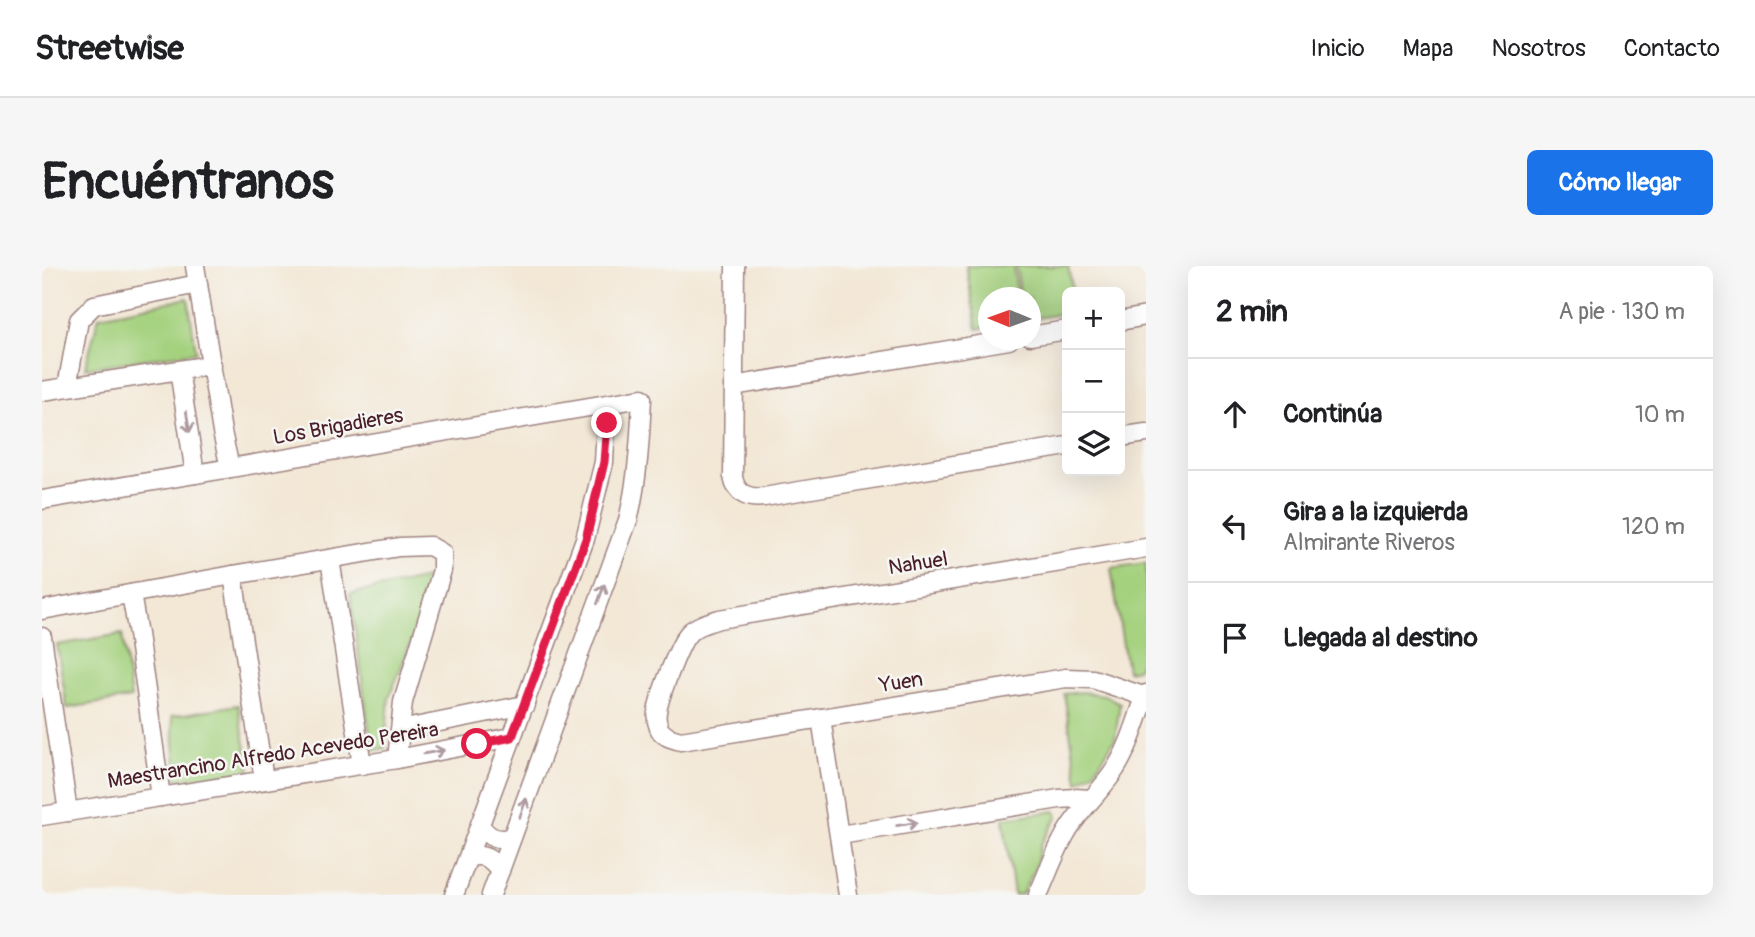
<!DOCTYPE html>
<html lang="es">
<meta charset="utf-8">
<style>
:root{--surface:#fff;--page:#f6f6f6;--text:#202124;--muted:#757577;--line:#e0e0e0;--accent:#1a73e8}
body{margin:0;font-family:Pangolin,sans-serif;background:var(--page);color:var(--text)}
.controls{position:absolute;right:21px;top:21px;display:grid;overflow:hidden;border-radius:10px;box-shadow:0 7px 28px #0002}
.controls button{width:63px;height:63px;display:grid;place-items:center;padding:0;border:0;border-bottom:2px solid var(--line);background:var(--surface);color:var(--text);font:35px sans-serif}
.compass{position:absolute;left:936px;top:21px;width:63px;height:63px;border-radius:50%;background:var(--surface);box-shadow:0 7px 28px #0002;rotate:271deg}
.stop{position:absolute;width:21px;height:21px;margin:-16px;border:5px solid #e11d48;border-radius:50%;background:#fff}
.stop.end{background:#e11d48;border-color:#fff;box-shadow:0 2px 7px #0008}
.list{margin:0;padding:0;list-style:none}
h2{display:flex;justify-content:space-between;align-items:center;height:91px;margin:0;padding:0 28px;font-size:30px}
h2 small{font-size:23px;font-weight:400;color:var(--muted)}
.list li{display:grid;grid-template-columns:46px 1fr auto;gap:21px;align-items:center;box-sizing:border-box;height:112px;padding:0 28px;border-top:2px solid var(--line)}
.list b{display:block;font-size:26px;white-space:nowrap}
.list p{margin:0;font-size:23px;white-space:nowrap;color:var(--muted)}
.list em{font-size:23px;font-style:normal;color:var(--muted)}
.icon{flex:none;width:38px;height:38px;fill:none;stroke:currentColor;stroke-width:2;stroke-linecap:round;stroke-linejoin:round}
.map{position:relative;flex:none;width:1104px;height:629px;overflow:hidden;border-radius:10px}
header{display:flex;align-items:center;gap:42px;box-sizing:border-box;height:98px;padding:0 35px;background:var(--surface);border-bottom:2px solid var(--line)}
header strong{font-size:33px}
nav{display:flex;gap:38px;margin-inline-start:auto;font-size:24px}
.intro{display:flex;align-items:center;justify-content:space-between;box-sizing:border-box;height:168px;padding:0 42px}
h1{margin:0;font-size:49px}
.button{padding:18px 32px;border-radius:10px;background:var(--accent);color:#fff;font-size:24px;font-weight:700}
main{display:flex;gap:42px;padding:0 42px}
aside{flex:1;background:var(--surface);border-radius:10px;box-shadow:0 7px 28px #0002}
.map>svg:first-child{display:block}
.green{fill:#a4d17e;stroke:#777854;stroke-width:2}
.lines{fill:none;stroke-linecap:round;stroke-linejoin:round}
.minor-casing{stroke:#9e8380;stroke-width:21}
.minor{stroke:#fff;stroke-width:18}
.oneway{stroke:#ae9aa0}
.route{stroke:#e11d48;stroke-width:9}
.labels{text-anchor:middle;stroke-width:5;stroke-linejoin:round;paint-order:stroke}
.street-label{font-size:21px;fill:#4a1f2b;stroke:#f6f6f2}
</style>
<header>
<strong>Streetwise</strong>
<nav><a>Inicio</a><a>Mapa</a><a>Nosotros</a><a>Contacto</a></nav>
</header>
<div class="intro"><h1>Encuéntranos</h1><a class="button">Cómo llegar</a></div>
<main>
<div class="map">
<svg width="1104" height="629" viewBox="0 0 1104 629">
<rect width="100%" height="100%" fill="#f6f6f2"/>
<filter id="ink" filterUnits="userSpaceOnUse"><feTurbulence type="fractalNoise" baseFrequency=".0143" numOctaves="2"/><feDisplacementMap in="SourceGraphic" scale="14" xChannelSelector="R" yChannelSelector="G"/><feConvolveMatrix kernelMatrix="1 2 1 2 8 2 1 2 1" color-interpolation-filters="sRGB"/></filter>
<filter id="wash" filterUnits="userSpaceOnUse"><feTurbulence type="fractalNoise" baseFrequency=".00686" numOctaves="4" result="noise"/><feDisplacementMap in="SourceGraphic" scale="28" xChannelSelector="R" yChannelSelector="G"/><feGaussianBlur stdDeviation="1.57" result="paint"/><feColorMatrix in="noise" values="0 0 0 0 0 0 0 0 0 0 0 0 0 0 0 0 0 1.4 0 .05"/><feComposite in="paint" operator="in"/></filter>
<g filter="url(#wash)">
<rect width="100%" height="100%" fill="#f3e7d5"/>
<!-- green -->
<g class="green">
<path d="M 924,0 L 971,0 L 976,31 L 946,32 L 946,61 L 935,63 Z"/>
<path d="M 974,0 L 1026,0 L 1031,26 L 1025,26 L 1025,47 L 989,53 L 988,32 L 979,31 Z"/>
<path d="M 146,32 L 154,86 L 43,102 L 57,50 Z"/>
<path d="M 1104,297 L 1104,382 L 1099,397 L 1095,403 L 1085,405 L 1069,302 Z"/>
<path d="M 395,310 L 347,432 L 343,482 L 330,485 L 308,328 Z"/>
<path d="M 80,368 L 89,432 L 25,442 L 15,379 Z"/>
<path d="M 1040,426 L 1062,429 L 1078,437 L 1073,473 L 1052,506 L 1036,516 L 1022,428 Z"/>
<path d="M 196,439 L 208,505 L 135,514 L 130,450 Z"/>
<path d="M 1013,545 L 1016,550 L 999,578 L 993,602 L 980,628 L 972,629 L 961,552 Z"/>
</g>
</g>
<g filter="url(#ink)">
<g class="lines">
<!-- minor casing -->
<g class="minor-casing">
<g id="minor">
<path d="M 153,0 L 180,166 L 188,202"/>
<path d="M 693,0 L 691,211 C 694,228 706,233 722,231 L 1025,180"/>
<path d="M 1078,55 L 1104,50"/>
<path d="M 988,70 L 1025,64"/>
<path d="M 137,104 L 153,208"/>
<path d="M 691,120 L 967,74"/>
<path d="M 25,121 L 37,54 L 52,39 L 156,18"/>
<path d="M 0,125 L 170,99"/>
<path d="M 1078,171 L 1104,167"/>
<path d="M 0,234 L 600,132 C 598,173 596,214 586,254 L 449,629"/>
<path d="M 1104,282 L 677,353 C 667,356 656,359 648,366 C 638,374 617,432 615,446 C 614,451 615,457 617,462 C 621,471 631,473 639,475 L 1024,412 L 1051,413 L 1104,431"/>
<path d="M 288,293 L 320,499"/>
<path d="M 191,309 L 222,514"/>
<path d="M 89,328 L 96,368 L 119,531"/>
<path d="M 0,344 L 191,309 L 357,281 L 388,280 L 400,287 L 400,304 L 361,436 L 355,493"/>
<path d="M 0,371 L 26,546"/>
<path d="M 779,452 L 806,629"/>
<path d="M 358,464 L 483,439"/>
<path d="M 0,550 L 355,493 L 470,471"/>
<path d="M 438,559 C 446,572 457,576 470,571"/>
<path d="M 798,569 L 1017,533 L 1033,532 L 1048,533"/>
<path d="M 426,592 C 440,587 450,592 458,605"/>
<path d="M 412,629 L 543,273 L 562,196 L 565,138"/>
<path d="M 996,629 C 1006,607 1013,585 1026,564 C 1038,544 1056,528 1070,508 C 1086,486 1095,454 1104,428"/>
</g>
</g>
<!-- minor -->
<use href="#minor" class="minor"/>
</g>
<!-- one-way arrows -->
<defs><path id="oneway-shaft" d="M-6 0H5M1.5-3L5.5 0L1.5 3" fill="none" stroke-width="1.6" stroke-linecap="round" stroke-linejoin="round" transform="scale(1.75)"/></defs>
<g class="oneway">
<use href="#oneway-shaft" transform="translate(146 156) rotate(81)"/>
<use href="#oneway-shaft" transform="translate(559 328) rotate(-70)"/>
<use href="#oneway-shaft" transform="translate(392 486) rotate(-10)"/>
<use href="#oneway-shaft" transform="translate(481 542) rotate(-70)"/>
<use href="#oneway-shaft" transform="translate(865 558) rotate(-9)"/>
</g>
</g>
<g class="lines" filter="url(#ink)">
<!-- route -->
<path class="route" d="M 435,478 L 470,471 L 544,273 L 562,196 L 565,157"/>
</g>
<g class="labels">
<!-- street labels -->
<g class="street-label">
<text transform="translate(296 160) rotate(-10)" y="7">Los Brigadieres</text>
<text transform="translate(876 297) rotate(-9)" y="7">Nahuel</text>
<text transform="translate(859 416) rotate(-9)" y="7">Yuen</text>
<text transform="translate(231 489) rotate(-9)" y="7">Maestrancino Alfredo Acevedo Pereira</text>
</g>
</g>
</svg>
<div class="controls">
<button>+</button>
<button>−</button>
<button><svg class="icon" aria-label="layers" viewBox="0 0 24 24"><path d="M12 4l9 5-9 5-9-5zM3 14l9 5 9-5"/></svg></button>
</div>
<svg class="compass" viewBox="-18 -18 36 36"><path d="M0-13l5 13h-10z" fill="#e53935"/><path d="M0 13l5-13h-10z" fill="#757577"/></svg>
<div class="stop" style="left:435px;top:478px"></div>
<div class="stop end" style="left:565px;top:157px"></div>
</div>
<aside>
<h2>2 min<small>A pie · 130 m</small></h2>
<ul class="list">
<li><svg class="icon" aria-label="ahead" viewBox="0 0 24 24"><path d="M12 20V5M6 11l6-6 6 6"/></svg><div><b>Continúa</b></div><em>10 m</em></li>
<li><svg class="icon" aria-label="left" viewBox="0 0 24 24"><path d="M17 20v-9H6M10 6l-5 5 5 5"/></svg><div><b>Gira a la izquierda</b><p>Almirante Riveros</p></div><em>120 m</em></li>
<li><svg class="icon" aria-label="arrive" viewBox="0 0 24 24"><path d="M6 21V4h12l-3 4 3 4H6"/></svg><div><b>Llegada al destino</b></div></li>
</ul>
</aside>
</main>
